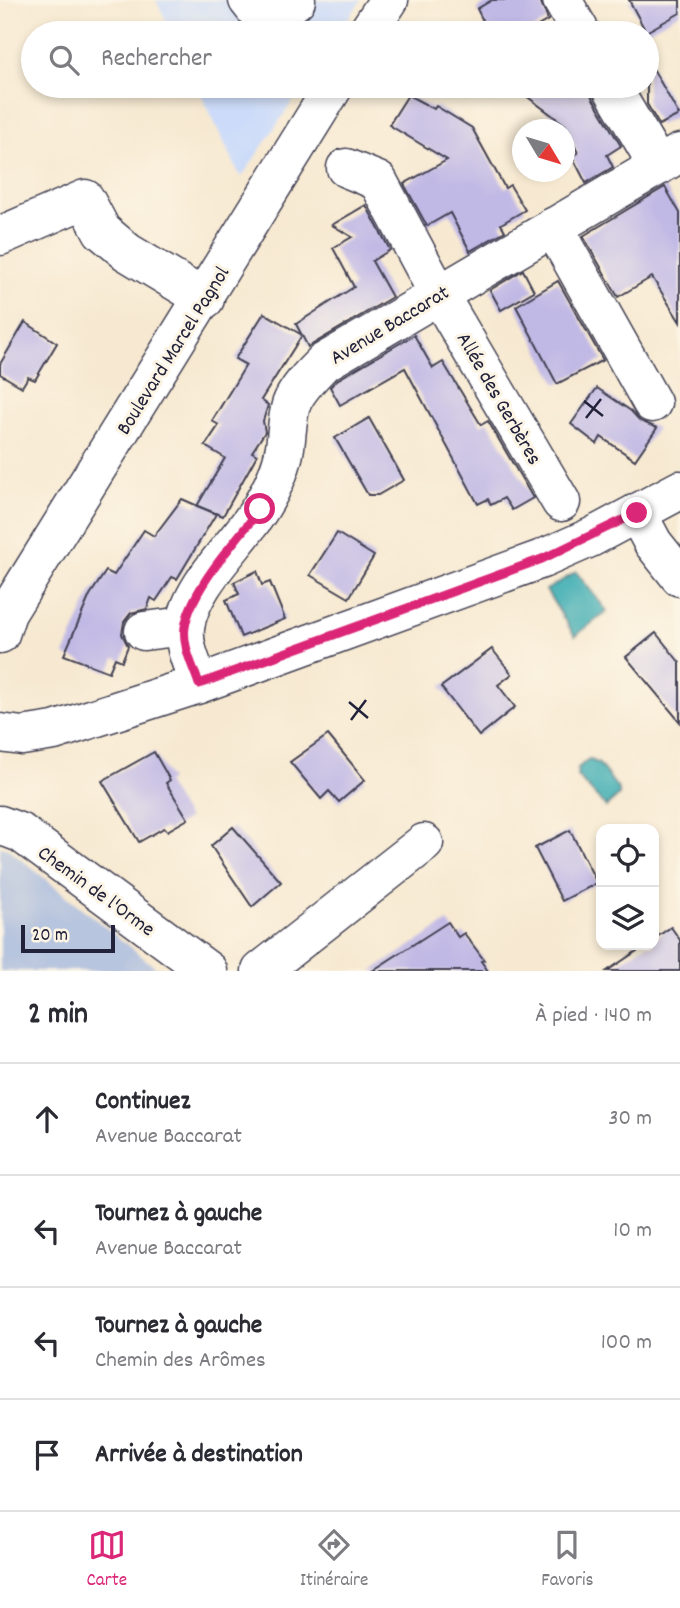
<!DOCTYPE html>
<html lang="fr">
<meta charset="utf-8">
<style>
:root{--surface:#fff;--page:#f2f2f3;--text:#2b2b33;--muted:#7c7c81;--line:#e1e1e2;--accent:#db2777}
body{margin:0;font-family:Dekko,sans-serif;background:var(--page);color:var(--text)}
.controls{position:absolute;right:21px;bottom:21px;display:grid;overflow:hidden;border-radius:14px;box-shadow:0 4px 10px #0003}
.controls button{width:63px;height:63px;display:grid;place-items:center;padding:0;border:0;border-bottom:2px solid var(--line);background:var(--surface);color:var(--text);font:35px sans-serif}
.compass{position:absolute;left:512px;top:119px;width:63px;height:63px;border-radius:50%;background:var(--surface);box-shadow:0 4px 10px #0003;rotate:128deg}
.scale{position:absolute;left:21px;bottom:18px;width:94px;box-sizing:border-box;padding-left:7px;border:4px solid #22223b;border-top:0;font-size:19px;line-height:24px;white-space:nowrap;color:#22223b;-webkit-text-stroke:5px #fcf5e5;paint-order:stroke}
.stop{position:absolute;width:21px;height:21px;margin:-16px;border:5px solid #db2777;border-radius:50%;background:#fff}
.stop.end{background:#db2777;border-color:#fff;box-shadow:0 2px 7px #0008}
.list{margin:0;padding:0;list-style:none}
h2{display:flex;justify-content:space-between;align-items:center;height:91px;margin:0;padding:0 28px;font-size:30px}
h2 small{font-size:23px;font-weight:400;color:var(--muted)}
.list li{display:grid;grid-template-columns:46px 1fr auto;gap:21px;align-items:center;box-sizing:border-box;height:112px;padding:0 28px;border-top:2px solid var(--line)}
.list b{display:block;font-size:26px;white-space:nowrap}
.list p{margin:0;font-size:23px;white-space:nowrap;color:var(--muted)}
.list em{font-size:23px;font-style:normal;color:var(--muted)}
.icon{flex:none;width:38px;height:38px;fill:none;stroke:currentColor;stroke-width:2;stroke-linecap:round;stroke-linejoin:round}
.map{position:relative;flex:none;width:680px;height:971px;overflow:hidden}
.search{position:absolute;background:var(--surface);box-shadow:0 4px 10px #0003;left:21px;right:21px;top:21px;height:77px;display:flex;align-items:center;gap:18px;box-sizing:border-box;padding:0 24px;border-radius:38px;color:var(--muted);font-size:26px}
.sheet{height:539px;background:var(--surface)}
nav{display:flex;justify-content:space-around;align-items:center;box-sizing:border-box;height:98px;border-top:2px solid var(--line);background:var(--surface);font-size:19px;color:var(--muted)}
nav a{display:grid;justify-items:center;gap:4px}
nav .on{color:var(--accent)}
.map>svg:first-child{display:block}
.built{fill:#ccdbf9}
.industrial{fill:#b8c5de}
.water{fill:#3aacb2;stroke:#2e6776;stroke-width:2}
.building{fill:#c1b9e5}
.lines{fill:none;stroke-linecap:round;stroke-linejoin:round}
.minor-casing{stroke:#424052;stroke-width:41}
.minor{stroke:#fff;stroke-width:38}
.route{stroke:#db2777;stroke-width:9}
.ticks{fill:none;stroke:#22223b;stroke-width:2.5}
.labels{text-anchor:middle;stroke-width:6;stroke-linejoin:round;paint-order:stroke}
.street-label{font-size:21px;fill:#22223b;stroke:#fcf5e5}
</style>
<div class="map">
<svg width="680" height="971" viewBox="0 0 680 971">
<rect width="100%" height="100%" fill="#fcf5e5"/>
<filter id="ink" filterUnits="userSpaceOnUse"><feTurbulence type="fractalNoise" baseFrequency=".0143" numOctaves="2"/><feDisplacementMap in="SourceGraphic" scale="14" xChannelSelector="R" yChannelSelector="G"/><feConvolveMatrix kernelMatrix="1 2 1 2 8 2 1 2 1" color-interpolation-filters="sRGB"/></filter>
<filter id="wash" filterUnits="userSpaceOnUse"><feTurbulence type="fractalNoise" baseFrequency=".00686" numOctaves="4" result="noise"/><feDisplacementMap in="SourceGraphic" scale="28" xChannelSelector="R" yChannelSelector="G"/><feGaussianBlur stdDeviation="1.57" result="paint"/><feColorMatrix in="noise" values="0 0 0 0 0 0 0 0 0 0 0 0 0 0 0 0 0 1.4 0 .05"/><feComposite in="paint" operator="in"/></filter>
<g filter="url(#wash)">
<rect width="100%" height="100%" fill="#f7e9d1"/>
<!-- built -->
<g class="built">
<path d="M 156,0 L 361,0 L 339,33 L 172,33 Z"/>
<path d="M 197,86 L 303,86 L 241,178 Z"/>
</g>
<!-- industrial -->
<path class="industrial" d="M 0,847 L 8,849 L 160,971 L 0,971 Z"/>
<!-- water -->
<g class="water">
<path d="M 576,572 L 607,611 L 575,636 L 546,590 Z"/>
<path d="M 589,759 L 599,764 L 619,790 L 619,795 L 606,807 L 577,776 L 578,768 Z"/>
</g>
<g id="blocks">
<!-- building -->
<g class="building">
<path d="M 492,0 L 540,0 L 548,20 L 526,33 L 489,33 L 477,9 Z"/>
<path d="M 629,0 L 680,0 L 680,13 L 646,32 Z"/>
<path d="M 647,58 L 679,115 L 659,125 L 647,104 Z"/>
<path d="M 513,86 L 589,86 L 592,97 L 621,146 L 607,155 L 613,167 L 586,183 L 572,156 L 578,153 L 565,125 Z"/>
<path d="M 408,95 L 434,109 L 436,106 L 472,128 L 505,188 L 510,185 L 525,210 L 501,224 L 505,231 L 470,251 L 450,213 L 427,226 L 404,184 L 447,160 L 389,125 Z"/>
<path d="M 665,187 L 680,213 L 680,322 L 652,277 L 618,297 L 583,236 Z"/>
<path d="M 366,205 L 390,250 L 372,261 L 392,297 L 308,347 L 296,324 L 354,287 L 333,248 L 352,237 L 332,225 Z"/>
<path d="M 523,270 L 534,291 L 501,310 L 490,290 Z"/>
<path d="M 558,281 L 603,360 L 557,384 L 516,306 Z"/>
<path d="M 264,313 L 302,335 L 261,400 L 268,405 L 263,421 L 265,432 L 252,452 L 257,455 L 223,516 L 197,506 L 225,458 L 205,446 L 219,425 L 212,421 L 246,365 L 235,359 Z"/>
<path d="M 25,322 L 57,343 L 35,380 L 28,377 L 22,387 L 0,374 L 0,364 Z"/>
<path d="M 414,335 L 433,368 L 443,362 L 481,425 L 488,421 L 533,498 L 512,510 L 504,498 L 491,505 L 488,499 L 478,504 L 405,368 L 340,405 L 330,387 L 337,380 Z"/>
<path d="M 597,388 L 631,411 L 640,421 L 657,428 L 635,460 L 601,437 L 597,444 L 571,424 Z"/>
<path d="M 369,418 L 404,480 L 378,495 L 368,495 L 335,438 Z"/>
<path d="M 182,499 L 216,514 L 177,579 L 172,577 L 156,601 L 151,598 L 147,609 L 131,613 L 124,622 L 122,634 L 128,646 L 122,661 L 115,658 L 109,672 L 64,655 L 90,595 L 106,571 L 114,575 L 144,530 L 154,536 Z"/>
<path d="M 337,533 L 374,556 L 349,598 L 310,575 Z"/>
<path d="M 257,571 L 262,585 L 270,582 L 285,619 L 241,637 L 226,600 L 239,594 L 234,582 Z"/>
<path d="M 656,633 L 680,663 L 680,722 L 626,657 Z"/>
<path d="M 492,649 L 512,674 L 498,685 L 515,707 L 479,736 L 441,687 Z"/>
<path d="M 328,735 L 365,780 L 339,802 L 329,791 L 321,799 L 290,762 Z"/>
<path d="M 154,752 L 170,780 L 166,783 L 188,819 L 167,831 L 164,828 L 139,842 L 102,781 Z"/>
<path d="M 233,827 L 281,882 L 252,907 L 211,846 Z"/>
<path d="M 570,830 L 597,883 L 562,901 L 535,848 Z"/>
<path d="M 448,922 L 458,937 L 464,933 L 484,960 L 481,961 L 488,971 L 372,971 Z"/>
<path d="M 671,927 L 680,940 L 680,971 L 607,971 L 646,945 L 654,945 L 654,939 Z"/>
</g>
</g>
</g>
<g filter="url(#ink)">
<use href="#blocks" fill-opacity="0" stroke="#424052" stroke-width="2"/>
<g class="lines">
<!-- minor casing -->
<g class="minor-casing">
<g id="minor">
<path d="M 248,0 L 274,33"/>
<path d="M 562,0 L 581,33"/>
<path d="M 266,24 L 296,0"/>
<path d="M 367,33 L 389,0"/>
<path d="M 611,86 L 658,166"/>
<path d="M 346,168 L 378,181 L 439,295 L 561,502"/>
<path d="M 553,227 L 652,403"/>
<path d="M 0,236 L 85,199 L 102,231 L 127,252 L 205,299"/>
<path d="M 637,513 L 653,543 L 680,577"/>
<path d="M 144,631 L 185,626"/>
<path d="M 0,634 L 7,613 L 334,86"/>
<path d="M 199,684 C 193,666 183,647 185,628 C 190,584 240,543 261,507 C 272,489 282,468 285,447 C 287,434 287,418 291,405 C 296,390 312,374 323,363 L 680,153"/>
<path d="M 0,733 L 22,736 L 54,731 L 199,684 L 542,559 L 592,537 L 680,490"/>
<path d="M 0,825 L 21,833 L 208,971"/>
<path d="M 261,971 L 424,843"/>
</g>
</g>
<!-- minor -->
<use href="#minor" class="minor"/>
</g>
</g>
<g class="lines" filter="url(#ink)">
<!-- route -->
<path class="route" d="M 260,509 C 237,540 191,588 185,627 C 182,646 193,666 199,684 L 542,559 L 637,513"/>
</g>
<!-- ticks -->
<path class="ticks" d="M 584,401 L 603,416M 586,418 L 601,399M 349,702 L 368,718M 351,720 L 366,700"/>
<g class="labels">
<!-- street labels -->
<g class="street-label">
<text transform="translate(389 324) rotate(-31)" y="7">Avenue Baccarat</text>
<text transform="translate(172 350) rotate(-58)" y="7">Boulevard Marcel Pagnol</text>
<text transform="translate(500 398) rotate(60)" y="7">Allée des Gerbères</text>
<text transform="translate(97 890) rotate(36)" y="7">Chemin de l'Orme</text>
</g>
</g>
</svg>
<div class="controls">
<button><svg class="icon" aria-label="locate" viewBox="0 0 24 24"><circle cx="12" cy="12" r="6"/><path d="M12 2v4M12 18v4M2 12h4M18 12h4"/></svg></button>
<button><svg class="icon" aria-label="layers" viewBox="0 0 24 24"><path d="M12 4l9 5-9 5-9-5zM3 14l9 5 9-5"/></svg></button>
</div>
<svg class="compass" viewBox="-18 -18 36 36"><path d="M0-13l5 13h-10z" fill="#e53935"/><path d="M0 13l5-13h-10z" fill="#7c7c81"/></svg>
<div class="scale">20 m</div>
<div class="stop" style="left:260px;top:509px"></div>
<div class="stop end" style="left:637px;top:513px"></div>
<div class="search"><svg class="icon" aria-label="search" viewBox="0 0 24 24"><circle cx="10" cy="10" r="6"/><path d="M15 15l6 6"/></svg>Rechercher</div>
</div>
<section class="sheet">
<h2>2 min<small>À pied · 140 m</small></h2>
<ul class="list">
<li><svg class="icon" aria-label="ahead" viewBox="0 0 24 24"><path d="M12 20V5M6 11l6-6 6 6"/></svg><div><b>Continuez</b><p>Avenue Baccarat</p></div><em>30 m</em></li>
<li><svg class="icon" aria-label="left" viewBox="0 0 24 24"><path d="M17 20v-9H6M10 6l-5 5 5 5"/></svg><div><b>Tournez à gauche</b><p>Avenue Baccarat</p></div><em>10 m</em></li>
<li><svg class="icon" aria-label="left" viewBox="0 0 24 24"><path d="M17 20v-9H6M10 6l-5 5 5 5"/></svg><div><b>Tournez à gauche</b><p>Chemin des Arômes</p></div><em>100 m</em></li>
<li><svg class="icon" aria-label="arrive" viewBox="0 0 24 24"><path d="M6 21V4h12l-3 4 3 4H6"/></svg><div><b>Arrivée à destination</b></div></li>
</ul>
</section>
<nav>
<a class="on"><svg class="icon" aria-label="map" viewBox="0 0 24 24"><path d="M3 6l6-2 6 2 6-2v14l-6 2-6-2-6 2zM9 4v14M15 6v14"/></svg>Carte</a>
<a><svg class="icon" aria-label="directions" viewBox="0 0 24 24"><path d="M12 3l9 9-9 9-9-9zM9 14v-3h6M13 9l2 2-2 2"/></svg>Itinéraire</a>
<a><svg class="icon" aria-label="saved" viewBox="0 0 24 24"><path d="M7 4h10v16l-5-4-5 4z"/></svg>Favoris</a>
</nav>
